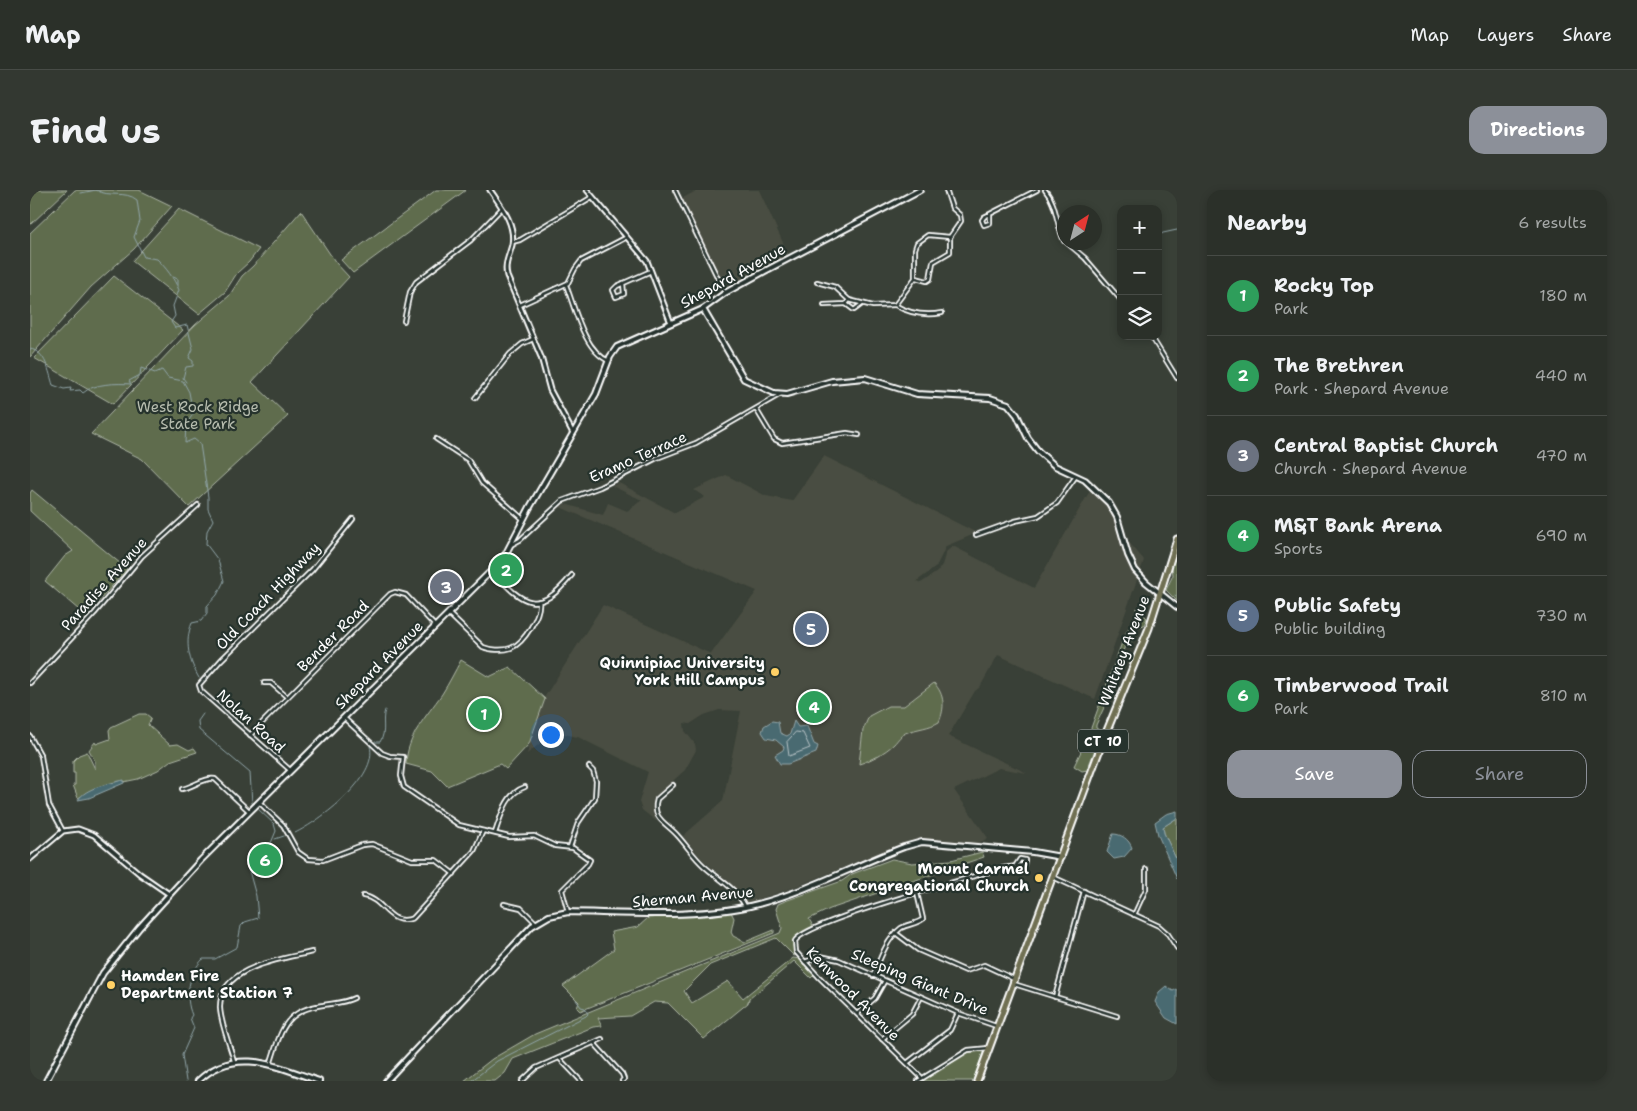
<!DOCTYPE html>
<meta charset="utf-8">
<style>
:root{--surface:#2b3029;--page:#333831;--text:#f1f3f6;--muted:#a6a9a8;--line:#474b46;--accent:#8c9099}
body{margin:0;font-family:"Shantell Sans",sans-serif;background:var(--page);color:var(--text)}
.controls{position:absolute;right:15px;top:15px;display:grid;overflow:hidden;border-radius:10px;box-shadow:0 2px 8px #0003}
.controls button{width:45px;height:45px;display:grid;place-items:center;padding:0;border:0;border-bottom:1px solid var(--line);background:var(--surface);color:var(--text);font:25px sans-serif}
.compass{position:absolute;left:1027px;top:15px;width:45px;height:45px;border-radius:50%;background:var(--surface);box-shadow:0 2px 8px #0003;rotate:36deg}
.you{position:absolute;left:520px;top:544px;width:18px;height:18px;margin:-12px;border:4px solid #fff;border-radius:50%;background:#1a73e8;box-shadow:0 0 0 8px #1a73e833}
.badge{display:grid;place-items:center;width:32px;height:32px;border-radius:50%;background:var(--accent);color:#fff;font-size:16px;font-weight:700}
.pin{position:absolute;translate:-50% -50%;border:2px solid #fff;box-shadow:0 1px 5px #0006}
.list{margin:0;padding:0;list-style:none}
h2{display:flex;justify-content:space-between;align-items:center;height:65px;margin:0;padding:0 20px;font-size:21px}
h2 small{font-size:16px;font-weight:400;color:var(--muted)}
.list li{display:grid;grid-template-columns:32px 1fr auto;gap:15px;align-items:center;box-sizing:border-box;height:80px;padding:0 20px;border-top:1px solid var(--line)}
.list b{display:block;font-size:19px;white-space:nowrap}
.list p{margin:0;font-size:16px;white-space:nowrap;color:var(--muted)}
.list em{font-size:16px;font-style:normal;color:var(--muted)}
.actions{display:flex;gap:10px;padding:15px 20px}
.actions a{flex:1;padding:11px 0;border:1px solid var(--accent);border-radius:15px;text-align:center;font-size:18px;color:var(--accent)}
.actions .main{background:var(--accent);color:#fff}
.icon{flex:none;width:28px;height:28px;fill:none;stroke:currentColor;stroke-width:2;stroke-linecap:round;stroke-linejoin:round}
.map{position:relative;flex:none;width:1147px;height:891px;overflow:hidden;border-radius:15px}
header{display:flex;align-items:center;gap:30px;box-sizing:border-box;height:70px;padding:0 25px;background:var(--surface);border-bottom:1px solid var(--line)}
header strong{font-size:24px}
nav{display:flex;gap:28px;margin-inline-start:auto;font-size:18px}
.intro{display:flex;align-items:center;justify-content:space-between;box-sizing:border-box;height:120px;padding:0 30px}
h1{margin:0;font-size:35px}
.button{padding:12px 22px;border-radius:15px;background:var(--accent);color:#fff;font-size:18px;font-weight:700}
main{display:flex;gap:30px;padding:0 30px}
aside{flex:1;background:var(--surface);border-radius:15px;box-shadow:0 2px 8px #0003}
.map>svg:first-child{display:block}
.built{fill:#4a4d42}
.green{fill:#5e6c4e;stroke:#aeb6a6}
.water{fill:#4a6a71;stroke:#92a6aa}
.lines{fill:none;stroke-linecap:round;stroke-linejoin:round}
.shore{stroke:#b7c3c6;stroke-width:1}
.stream{stroke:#92a6aa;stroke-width:1}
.minor-casing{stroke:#fff;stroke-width:6}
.tertiary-casing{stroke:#fff;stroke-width:7}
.secondary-casing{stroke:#fff;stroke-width:8}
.trunk-casing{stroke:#fff;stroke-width:9}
.minor{stroke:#26332d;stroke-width:2.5}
.tertiary{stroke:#26332d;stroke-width:3}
.secondary{stroke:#26332d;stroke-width:4}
.trunk{stroke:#706f52;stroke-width:5}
.poi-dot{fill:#ffd166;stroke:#26332d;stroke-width:2}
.labels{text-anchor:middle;stroke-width:4.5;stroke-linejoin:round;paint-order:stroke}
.shield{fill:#26332d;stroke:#bec2c0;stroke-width:1}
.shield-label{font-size:14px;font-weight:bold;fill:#fff}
.street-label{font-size:15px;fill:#fff;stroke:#26332d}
.park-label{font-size:15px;fill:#b7bdaf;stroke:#26332d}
.poi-label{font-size:15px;font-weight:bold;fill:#fff;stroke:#26332d;text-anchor:end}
</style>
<header>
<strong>Map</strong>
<nav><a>Map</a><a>Layers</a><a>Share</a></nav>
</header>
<div class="intro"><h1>Find us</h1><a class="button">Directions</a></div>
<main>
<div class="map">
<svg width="1147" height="891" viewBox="0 0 1147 891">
<rect width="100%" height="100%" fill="#394037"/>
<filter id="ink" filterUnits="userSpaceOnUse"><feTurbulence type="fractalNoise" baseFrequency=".02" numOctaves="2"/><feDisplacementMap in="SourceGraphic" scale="10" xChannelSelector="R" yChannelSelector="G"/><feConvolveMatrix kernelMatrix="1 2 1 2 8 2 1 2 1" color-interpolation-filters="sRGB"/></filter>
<g filter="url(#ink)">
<!-- built -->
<g class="built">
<path d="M 668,0 L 729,0 L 759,66 L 705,96 L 693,92 L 689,88 L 651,9 Z"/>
<path d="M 794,266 L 947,343 L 916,356 L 906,377 L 887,391 L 891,393 L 907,382 L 912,375 L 916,362 L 923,356 L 1004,398 L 1061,299 L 1080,319 L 1096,349 L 1114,370 L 1065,509 L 968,465 L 950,497 L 945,501 L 918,546 L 997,583 L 969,578 L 924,600 L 958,648 L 947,654 L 898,649 L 880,651 L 762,698 L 717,713 L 698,691 L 673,670 L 653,646 L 693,611 L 711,521 L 689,520 L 674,525 L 660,534 L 654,533 L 655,541 L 665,554 L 666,560 L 655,580 L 624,608 L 622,616 L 626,631 L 612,620 L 609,612 L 618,582 L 548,547 L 524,542 L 497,564 L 512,511 L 573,415 L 681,464 L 727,401 L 530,317 L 535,314 L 573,325 L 578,313 L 597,321 L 612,310 L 582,296 L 589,293 L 645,323 L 675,307 L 664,300 L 696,285 L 736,306 L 762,311 Z"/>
</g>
<!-- green -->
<g class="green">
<path d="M 0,0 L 37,0 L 0,35 Z"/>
<path d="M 45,0 L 109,0 L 142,16 L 104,59 L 61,97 L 0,167 L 0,43 Z"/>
<path d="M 406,0 L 436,0 L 323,83 L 311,70 Z"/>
<path d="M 149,19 L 229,59 L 219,72 L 207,83 L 195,102 L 169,124 L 102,71 Z"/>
<path d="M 271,21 L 306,73 L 319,87 L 222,192 L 258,226 L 159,317 L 112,269 L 61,244 L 165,135 L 199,106 L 212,86 L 223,76 Z"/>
<path d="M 84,86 L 153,140 L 83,214 L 4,168 Z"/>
<path d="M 2,300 L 97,379 L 56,426 L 15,391 L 35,366 L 43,361 L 0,321 L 0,303 Z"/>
<path d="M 1147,360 L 1147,411 L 1136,400 L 1143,385 L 1142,376 Z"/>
<path d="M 1107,418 L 1114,421 L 1113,424 L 1117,428 L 1114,435 L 1105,438 L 1106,444 L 1099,455 L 1095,456 L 1077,503 L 1077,511 L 1066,535 L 1066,538 L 1072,542 L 1057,580 L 1052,581 L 1044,576 L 1057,549 L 1094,447 L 1098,439 L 1107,430 L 1105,426 Z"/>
<path d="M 431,470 L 459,487 L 480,477 L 515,509 L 499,554 L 476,579 L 470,574 L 417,596 L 402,581 L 376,574 C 377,546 396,527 412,504 C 419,493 425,481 431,470 Z"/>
<path d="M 904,493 C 915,505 915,518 909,532 C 899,538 889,538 878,542 C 871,544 868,550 864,554 C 855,563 839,571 829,574 L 833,540 L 839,526 L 858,516 L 874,516 Z"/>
<path d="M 109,524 L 116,524 L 121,528 L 118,535 L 140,555 L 148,554 L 159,560 L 164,558 L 167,562 L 140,571 L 128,580 L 108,589 L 69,597 L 48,608 L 43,595 L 45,595 L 45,583 L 43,583 L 43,571 L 49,565 L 57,562 L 65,579 L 65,571 L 59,560 L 65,552 L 66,554 L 80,549 L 79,540 L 81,537 Z"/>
<path d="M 1147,628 L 1147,671 L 1134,643 L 1133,637 Z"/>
<path d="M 952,662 L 954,667 L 800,719 L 779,729 L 783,736 C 769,742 758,749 766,765 L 764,766 L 746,748 L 680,775 L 654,801 L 662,813 L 698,791 L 713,808 L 763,768 L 770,769 L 784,785 L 781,788 L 764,771 L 719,809 L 718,813 L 674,849 L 638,813 L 624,812 L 600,826 L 568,828 L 572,836 L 563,837 L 483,869 L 475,883 L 465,891 L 434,891 L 462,869 L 505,844 L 750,743 L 752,738 L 746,719 L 748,714 L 755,711 L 812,691 L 822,684 L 862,669 L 882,673 L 921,670 Z"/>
<path d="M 701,722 L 704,728 L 701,742 L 703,746 L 715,752 L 744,740 L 744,743 L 550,821 L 547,818 L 549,812 L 533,796 L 584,759 L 581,742 L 608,737 L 618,728 Z"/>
<path d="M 954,860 L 943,891 L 891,891 C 906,877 933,858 954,860 Z"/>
</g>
<!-- water -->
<g class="water">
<path d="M 742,531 L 748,532 L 750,543 L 757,546 L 760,544 L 764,531 L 768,537 L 777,536 L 784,554 L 788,556 L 786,563 L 758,574 L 750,574 L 745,565 L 753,560 L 754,557 L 746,550 L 736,548 L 732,542 L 734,536 Z"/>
<path d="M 94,590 L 94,593 L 59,608 L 48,610 C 55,598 80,593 94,590 Z"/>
<path d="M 1147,621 L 1147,628 L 1133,637 L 1134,643 L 1147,671 L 1147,689 L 1128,645 L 1125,632 L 1136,624 Z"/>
<path d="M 1083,644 C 1091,644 1099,649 1102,658 L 1094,667 L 1084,669 L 1077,662 Z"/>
<path d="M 1136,796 L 1143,801 L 1147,799 L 1147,834 L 1136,828 L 1125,812 L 1129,802 Z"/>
</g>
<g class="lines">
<!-- shore -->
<path class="shore" d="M 766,542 L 773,543 L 780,558 L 759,566 L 757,552 Z"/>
<!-- stream -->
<g class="stream">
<path d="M 51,3 L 66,0 C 79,8 95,0 107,10 L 110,31 L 104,47 L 114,67 L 127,69 C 137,79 143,87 149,100 L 143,116 L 145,126 L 141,132 L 145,138 L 157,135 L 163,159 L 159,168 L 163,171 L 163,176 L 156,177 L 153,188 L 156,192"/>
<path d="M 1128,46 L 1133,43 L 1147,40"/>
<path d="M 143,87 L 148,89 L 148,97"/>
<path d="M 0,159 C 16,161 19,183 23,195 L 34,199 L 41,198 L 40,201 L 50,200 L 53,203 C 64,193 87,193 101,194 L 99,191 L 110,185 L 111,178 L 125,183 L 132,180 L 138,188 L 153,191 L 159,202 L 163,224 L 156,235 L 155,253 L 164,249 L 170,254 L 178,307 L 178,319 L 183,330 L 177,341 L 176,354 L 188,370 L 194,391 L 187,405 L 177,416 L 177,423 L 171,431 L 162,433 C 154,452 159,471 169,488"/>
<path d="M 1145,405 L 1147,407"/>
<path d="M 173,524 L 168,531 L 169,540 L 220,583 L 222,613"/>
<path d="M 344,552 L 350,552 C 357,541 351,531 355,520"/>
<path d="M 265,643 C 290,631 349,587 340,556"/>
<path d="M 245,649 L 254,646"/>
<path d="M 156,891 L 152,865 L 164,838 L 160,828 L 162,825 C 154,807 159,783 173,769 L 185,769 L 207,757 L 211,736 L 215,732 L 228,728 L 226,706 L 218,677 L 224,672 L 229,672 L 236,665 L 246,641 L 244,634 L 227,618"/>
<path d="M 441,891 L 467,871 L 556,826 L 558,824 L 555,818 L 551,817 L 546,810"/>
</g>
<!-- minor casing -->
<g class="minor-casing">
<g id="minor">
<path d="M 645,0 L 695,103"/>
<path d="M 1015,0 C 1027,14 1026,34 1034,51"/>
<path d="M 960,24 L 960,33 L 954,35 L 952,30 L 954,27 L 1007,0"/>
<path d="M 482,52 L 490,50 L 562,7"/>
<path d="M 1036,52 L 1055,68 L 1091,110"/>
<path d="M 886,88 L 897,91 L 900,89 L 903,72 L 920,62 L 920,47"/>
<path d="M 787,92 L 805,97 L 819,110"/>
<path d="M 593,93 L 594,104 L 586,107 L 583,100 L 587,96 L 621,81"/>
<path d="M 536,95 C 545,118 554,161 579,171"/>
<path d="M 816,114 L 824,120 L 832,114"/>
<path d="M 490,115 L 538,93 L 545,79 L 551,71 L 597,47"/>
<path d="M 794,115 L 816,114 L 819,110 L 843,116 L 865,115 L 885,88 L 885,59 L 887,53 L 898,45 L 920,47 L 931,31 L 930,25 L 922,18 L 916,0"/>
<path d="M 865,115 C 880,124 895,126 912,123"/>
<path d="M 374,131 L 380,102 L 386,92 L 441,50 L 472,18"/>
<path d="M 1121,146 L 1147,188"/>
<path d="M 445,208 L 480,164 L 492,154 L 503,149"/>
<path d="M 726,219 L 744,249 L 752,253 L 817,243 L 829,245"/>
<path d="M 406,249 L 438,270 L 452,293 L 493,329"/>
<path d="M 946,345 L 985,331 L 1008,326 L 1027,313 L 1046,286"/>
<path d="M 481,355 L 490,350 L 532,311 L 570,297 L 627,268 L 666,253 L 751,204"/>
<path d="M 462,381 C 494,415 508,427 542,385"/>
<path d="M 419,424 L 453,457 C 460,460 473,461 481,458 C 494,453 511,425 509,411"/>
<path d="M 0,493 L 65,423 L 112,366 L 168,315"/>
<path d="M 234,493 L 241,493 L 257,507"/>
<path d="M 314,528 L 352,563 L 360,566 L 373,567 L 371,586 L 374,597 L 429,635 L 479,647 L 504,646 L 525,656 L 543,658 L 560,670 L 558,674 L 532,700 L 538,722"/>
<path d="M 220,545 L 360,404 L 365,402 L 376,405 L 405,436"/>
<path d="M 0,546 L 11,566 L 19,615 L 33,641"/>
<path d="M 260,580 L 171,501 L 169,495 L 191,470 L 282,380 L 323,329"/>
<path d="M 643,595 L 627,609 C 621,629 637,633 648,646 C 657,656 664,667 674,676 C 688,689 706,698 715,716"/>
<path d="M 152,599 C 163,597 175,587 185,589 L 219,621"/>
<path d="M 229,612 L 253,635 L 268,662 L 278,669 L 293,670 L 332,655 L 342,654 L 382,670 L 406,670 L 424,684"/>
<path d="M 465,643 C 471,626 476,603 495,597"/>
<path d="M 540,657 L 548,633 L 565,608 L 566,591 L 563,581 L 559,577"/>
<path d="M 1023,687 L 1129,736 L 1138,744 L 1147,758"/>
<path d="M 333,706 C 354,708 359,738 383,728 L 444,661 L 453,641"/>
<path d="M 474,714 L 491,718 L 506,733"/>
<path d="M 1104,725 L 1116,699 L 1116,679"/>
<path d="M 867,744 L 888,760 L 936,781 L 954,775 L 984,789"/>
<path d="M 775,772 L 790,766 L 809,770 L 928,823 L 966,836"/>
<path d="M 843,786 C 850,769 856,750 871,738 C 878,734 887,734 893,729 L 887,703"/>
<path d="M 984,794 L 1087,826"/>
<path d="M 1025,807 L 1054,701"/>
<path d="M 827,824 L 845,808 L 854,792"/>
<path d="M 852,849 L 882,824 L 891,807"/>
<path d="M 564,853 L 592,884 L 594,889 L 592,891"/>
<path d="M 530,869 L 551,891"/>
<path d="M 204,871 C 200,855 191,835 190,818 C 189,776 253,769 282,762"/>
<path d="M 877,873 L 920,840 L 928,823"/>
<path d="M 240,875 C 251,841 254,820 293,815 C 304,813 314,813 324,808"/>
<path d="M 891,887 L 788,786 L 766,762 L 765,751 C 777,731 942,687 973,678 L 994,675 L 995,670 L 990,669 L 986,675"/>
<path d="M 492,891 L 506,878 L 572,849"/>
<path d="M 888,891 L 938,860 L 959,858"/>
</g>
</g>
<!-- tertiary casing -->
<g class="tertiary-casing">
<g id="tertiary">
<path d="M 460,0 C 471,16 486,34 482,55 C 479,66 474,75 477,86 L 511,167 L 520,200 L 543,243"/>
<path d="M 557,0 L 617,71 L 641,133"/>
<path d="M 0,669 L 33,641 L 48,639 L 64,645 L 110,684 L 139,704"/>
</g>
</g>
<!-- secondary casing -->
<g class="secondary-casing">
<g id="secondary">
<path d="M 673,119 L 714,189 L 744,203 L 757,204 L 802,191 L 835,188 L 887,204 L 960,208 L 978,214 L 987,225 L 998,248 L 1008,261 L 1025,276 L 1055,290 L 1079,313 L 1087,327 L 1098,365 L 1105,380 L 1116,392 L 1147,417"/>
<path d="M 16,891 L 73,783 L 109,738 L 171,670 L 473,369 L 500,317 L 566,204 L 580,167 L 587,157 L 673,119 L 695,103 L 735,81 L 890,0"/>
<path d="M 168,891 C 205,855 248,877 289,891"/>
<path d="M 356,891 L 502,736 L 519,726 L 538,722 C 598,723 669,729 728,714 C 778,701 826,675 874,657 L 892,652 L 1003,662 L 1031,667"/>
</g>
</g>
<!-- trunk casing -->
<g class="trunk-casing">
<path id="trunk" d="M 947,891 L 1074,548 L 1119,438 L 1147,349"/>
</g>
<!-- minor -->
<use href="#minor" class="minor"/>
<!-- tertiary -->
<use href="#tertiary" class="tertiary"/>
<!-- secondary -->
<use href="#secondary" class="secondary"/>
<!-- trunk -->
<use href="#trunk" class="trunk"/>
</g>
</g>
<!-- markers -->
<g class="poi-dot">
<circle cx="745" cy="482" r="5"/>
<circle cx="1009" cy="688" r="5"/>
<circle cx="81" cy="795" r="5"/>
</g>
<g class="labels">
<!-- shield labels -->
<rect class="shield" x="1048" y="539.5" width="50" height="23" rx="4"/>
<g class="shield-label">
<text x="1073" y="556">CT 10</text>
</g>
<!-- street labels -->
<g class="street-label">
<text transform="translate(703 86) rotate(-29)" y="5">Shepard Avenue</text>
<text transform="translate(608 267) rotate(-24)" y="5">Eramo Terrace</text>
<text transform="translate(74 394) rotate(-48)" y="5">Paradise Avenue</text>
<text transform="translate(238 406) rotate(-46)" y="5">Old Coach Highway</text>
<text transform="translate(303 446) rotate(-45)" y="5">Bender Road</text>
<text transform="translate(1094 461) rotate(-69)" y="5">Whitney Avenue</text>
<text transform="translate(349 475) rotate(-45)" y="5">Shepard Avenue</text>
<text transform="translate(221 531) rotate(42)" y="5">Nolan Road</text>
<text transform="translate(663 707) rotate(-5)" y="5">Sherman Avenue</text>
<text transform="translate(890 792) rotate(23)" y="5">Sleeping Giant Drive</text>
<text transform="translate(823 804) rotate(45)" y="5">Kenwood Avenue</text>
</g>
<!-- park labels -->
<g class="park-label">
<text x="168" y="222">West Rock Ridge<tspan x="168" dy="17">State Park</tspan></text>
</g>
<!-- poi labels -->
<g class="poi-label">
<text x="735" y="478">Quinnipiac University<tspan x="735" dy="17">York Hill Campus</tspan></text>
<text x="999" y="684">Mount Carmel<tspan x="999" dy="17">Congregational Church</tspan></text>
<text x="91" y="791" text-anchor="start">Hamden Fire<tspan x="91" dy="17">Department Station 7</tspan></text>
</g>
</g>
</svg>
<div class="controls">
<button>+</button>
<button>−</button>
<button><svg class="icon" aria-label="layers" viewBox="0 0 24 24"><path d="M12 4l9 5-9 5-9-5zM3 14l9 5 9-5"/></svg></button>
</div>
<svg class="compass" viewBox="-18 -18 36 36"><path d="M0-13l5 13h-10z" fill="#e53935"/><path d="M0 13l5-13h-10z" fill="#a6a9a8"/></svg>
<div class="you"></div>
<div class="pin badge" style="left:454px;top:524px;background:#2e9e5b">1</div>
<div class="pin badge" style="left:476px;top:380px;background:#2e9e5b">2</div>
<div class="pin badge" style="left:416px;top:397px;background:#6b7280">3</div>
<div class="pin badge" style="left:784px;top:517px;background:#2e9e5b">4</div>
<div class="pin badge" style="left:781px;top:439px;background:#5c6f8a">5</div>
<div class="pin badge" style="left:235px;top:670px;background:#2e9e5b">6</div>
</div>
<aside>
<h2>Nearby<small>6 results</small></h2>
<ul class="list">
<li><span class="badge" style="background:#2e9e5b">1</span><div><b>Rocky Top</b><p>Park</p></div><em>180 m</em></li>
<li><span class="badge" style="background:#2e9e5b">2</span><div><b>The Brethren</b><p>Park · Shepard Avenue</p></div><em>440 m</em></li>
<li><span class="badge" style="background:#6b7280">3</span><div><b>Central Baptist Church</b><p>Church · Shepard Avenue</p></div><em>470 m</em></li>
<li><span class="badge" style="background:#2e9e5b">4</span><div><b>M&amp;T Bank Arena</b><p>Sports</p></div><em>690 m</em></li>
<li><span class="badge" style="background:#5c6f8a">5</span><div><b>Public Safety</b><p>Public building</p></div><em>730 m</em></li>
<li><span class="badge" style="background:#2e9e5b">6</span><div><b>Timberwood Trail</b><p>Park</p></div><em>810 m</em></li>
</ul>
<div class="actions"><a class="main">Save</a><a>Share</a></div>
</aside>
</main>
